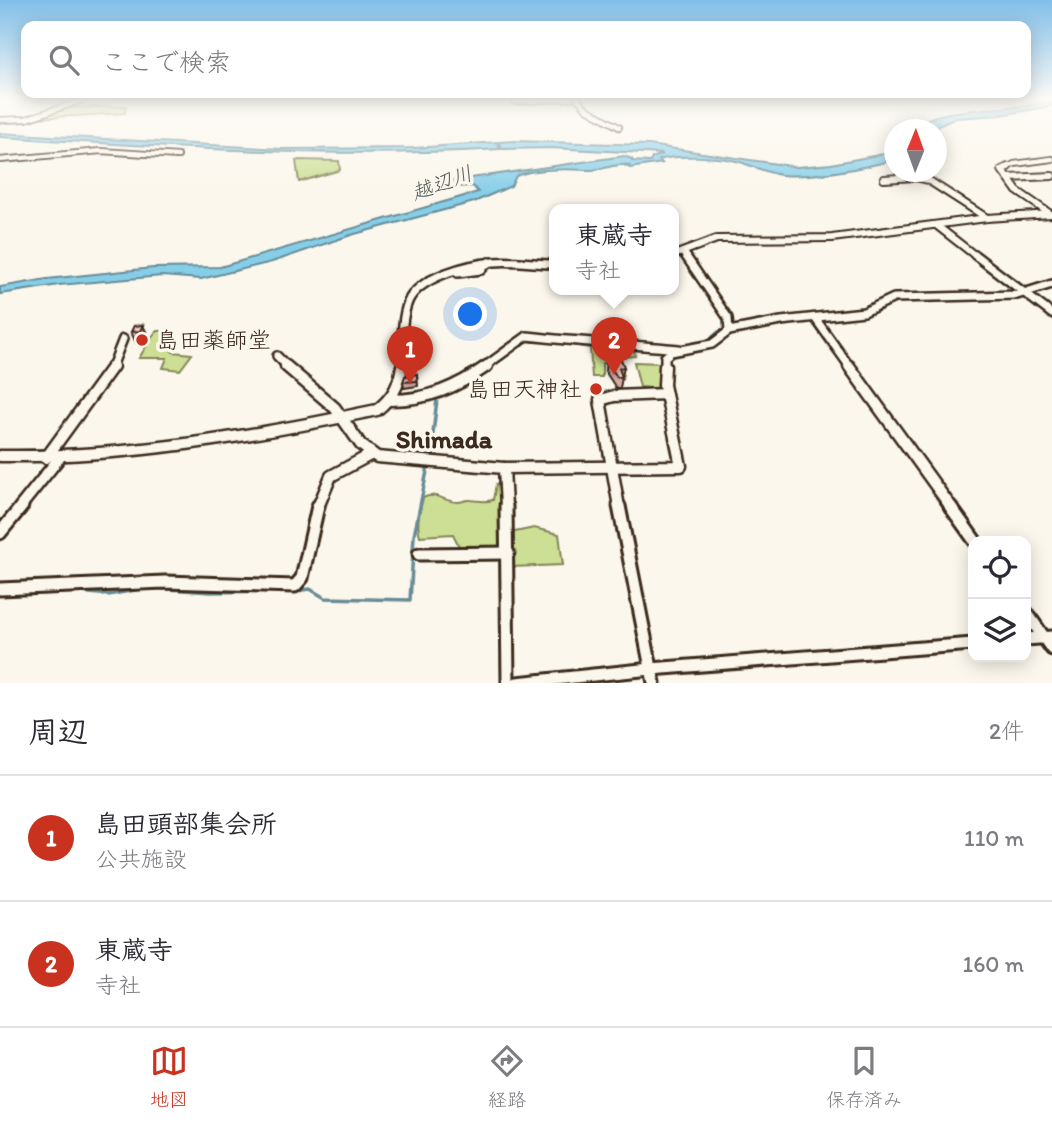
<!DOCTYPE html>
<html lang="ja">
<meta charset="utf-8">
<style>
:root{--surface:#fff;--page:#f2f2f3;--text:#2b2b33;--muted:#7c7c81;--line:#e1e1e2;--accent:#c8321e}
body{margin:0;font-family:Itim,"Klee One",sans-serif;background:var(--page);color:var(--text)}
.controls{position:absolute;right:21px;bottom:21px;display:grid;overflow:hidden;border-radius:14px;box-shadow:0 4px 18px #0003}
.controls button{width:63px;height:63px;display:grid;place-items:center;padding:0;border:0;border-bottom:2px solid var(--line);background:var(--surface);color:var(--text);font:35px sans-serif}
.compass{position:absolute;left:884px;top:119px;width:63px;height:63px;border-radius:50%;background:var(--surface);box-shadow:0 4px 18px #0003;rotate:1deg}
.you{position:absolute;left:471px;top:315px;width:24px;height:24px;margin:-18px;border:5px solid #fff;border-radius:50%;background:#1a73e8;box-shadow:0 0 0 10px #1a73e833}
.badge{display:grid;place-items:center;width:46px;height:46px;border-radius:50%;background:var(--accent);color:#fff;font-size:23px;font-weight:700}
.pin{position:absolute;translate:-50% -58px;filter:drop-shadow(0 2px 4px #0008)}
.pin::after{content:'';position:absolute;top:37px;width:24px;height:21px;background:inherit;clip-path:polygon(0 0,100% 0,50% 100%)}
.popup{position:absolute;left:549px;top:204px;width:130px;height:91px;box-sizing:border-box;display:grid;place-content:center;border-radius:14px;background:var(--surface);filter:drop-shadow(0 2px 5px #0005);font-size:23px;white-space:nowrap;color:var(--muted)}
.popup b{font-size:26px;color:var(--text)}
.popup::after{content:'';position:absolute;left:50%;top:100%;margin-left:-14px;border:14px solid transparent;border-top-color:var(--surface)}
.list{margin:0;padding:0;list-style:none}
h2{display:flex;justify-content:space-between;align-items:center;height:91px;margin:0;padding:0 28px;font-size:30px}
h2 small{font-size:23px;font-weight:400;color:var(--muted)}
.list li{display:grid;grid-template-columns:46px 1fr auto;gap:21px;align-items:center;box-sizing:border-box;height:126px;padding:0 28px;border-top:2px solid var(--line)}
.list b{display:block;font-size:26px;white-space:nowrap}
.list p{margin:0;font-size:23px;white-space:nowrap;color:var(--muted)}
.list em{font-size:23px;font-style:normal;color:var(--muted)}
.icon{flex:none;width:38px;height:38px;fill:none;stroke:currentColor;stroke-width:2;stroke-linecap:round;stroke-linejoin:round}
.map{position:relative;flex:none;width:1052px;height:683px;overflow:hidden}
.search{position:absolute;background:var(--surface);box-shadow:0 4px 18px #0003;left:21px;right:21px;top:21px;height:77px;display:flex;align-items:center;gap:18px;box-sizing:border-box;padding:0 24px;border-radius:14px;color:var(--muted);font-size:26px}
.sheet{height:343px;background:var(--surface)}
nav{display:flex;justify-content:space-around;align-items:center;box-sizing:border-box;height:98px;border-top:2px solid var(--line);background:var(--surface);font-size:19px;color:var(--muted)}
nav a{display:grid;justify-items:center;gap:4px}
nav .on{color:var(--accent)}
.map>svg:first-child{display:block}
.green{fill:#ccdf94;stroke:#848459;stroke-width:2}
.water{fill:#86cee8;stroke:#688c97;stroke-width:2}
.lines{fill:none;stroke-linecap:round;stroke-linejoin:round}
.stream-far1{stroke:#688c97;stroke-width:2.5}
.stream{stroke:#688c97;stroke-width:3.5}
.minor-far4-casing{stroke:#3b2a1e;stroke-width:8}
.minor-far3-casing{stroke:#3b2a1e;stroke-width:10}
.minor-far2-casing{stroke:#3b2a1e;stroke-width:12}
.minor-far1-casing{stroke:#3b2a1e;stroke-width:15}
.minor-casing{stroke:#3b2a1e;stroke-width:17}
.minor-far4{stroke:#fbf7ec;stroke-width:4.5}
.minor-far3{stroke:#fbf7ec;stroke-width:6}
.minor-far2{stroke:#fbf7ec;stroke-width:7}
.minor-far1{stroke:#fbf7ec;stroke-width:10}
.minor{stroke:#fbf7ec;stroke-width:11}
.wall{fill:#d6ada6;stroke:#3b2a1e;stroke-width:2}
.shaded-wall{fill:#ae8d87;stroke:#3b2a1e;stroke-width:2}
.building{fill:#f9c9c1;stroke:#3b2a1e;stroke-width:2}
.poi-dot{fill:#c8321e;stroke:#fbf7ec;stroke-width:2.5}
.labels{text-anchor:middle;stroke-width:7;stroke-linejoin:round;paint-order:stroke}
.far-water-label{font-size:21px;font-style:italic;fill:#525b5b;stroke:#fbf7ec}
.poi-label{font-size:23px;fill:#3b2a1e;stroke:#fbf7ec;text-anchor:start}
.quarter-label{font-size:26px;font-weight:bold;fill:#3b2a1e;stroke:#fbf7ec}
</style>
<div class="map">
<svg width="1052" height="683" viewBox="0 0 1052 683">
<rect width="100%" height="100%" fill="#fbf7ec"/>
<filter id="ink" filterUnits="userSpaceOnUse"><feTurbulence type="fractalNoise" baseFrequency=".0143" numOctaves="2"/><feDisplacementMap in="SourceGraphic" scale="14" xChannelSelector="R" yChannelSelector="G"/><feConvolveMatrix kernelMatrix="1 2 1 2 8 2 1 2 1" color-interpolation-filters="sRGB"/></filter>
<g filter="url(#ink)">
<!-- green -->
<g class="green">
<path d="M 126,106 L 125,113 L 35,118 L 63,108 Z"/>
<path d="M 299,160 L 339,161 L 340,170 L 299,182 L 296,161 Z"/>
<path d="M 156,331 L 170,331 L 167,335 L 175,341 L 171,350 L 173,352 L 192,354 L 180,370 L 163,368 L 167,358 L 139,358 Z"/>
<path d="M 611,346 L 634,349 L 635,356 L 607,358 L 608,363 L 602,363 L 602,377 L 592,377 L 590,349 Z"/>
<path d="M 634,362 L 661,363 L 662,389 L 640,387 Z"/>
<path d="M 501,481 L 510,533 L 534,528 L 559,534 L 563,565 L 511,567 L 510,558 L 460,548 L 453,534 L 420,536 C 416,524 420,510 423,498 C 436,491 444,502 458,502 C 462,502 465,500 469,500 C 478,500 483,503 493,500 L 496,484 Z"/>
</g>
<!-- water -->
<g class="water">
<path d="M 1052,99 L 1052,106 L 1001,115 L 956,118 L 938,126 L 937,130 L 914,129 C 933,102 1023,114 1052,99 Z"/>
<path d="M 0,133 L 282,149 L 414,148 L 497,142 L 500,149 C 332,159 167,147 0,137 Z"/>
<path d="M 515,141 L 649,145 L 797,167 L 831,164 L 894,152 L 894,160 C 862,168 815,178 781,175 C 767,173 753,166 740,162 C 722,157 676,154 659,160 L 662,163 L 630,168 L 626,166 L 630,165 C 613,163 602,171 586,170 C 569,169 537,168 516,176 L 511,186 L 474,202 L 351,235 L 272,262 L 201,279 L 162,276 L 59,285 L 0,294 L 0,287 L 47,279 L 153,268 L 220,267 L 478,192 L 473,186 L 449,187 L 449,181 L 624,156 L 632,159 L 632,161 L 650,162 L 652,158 L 663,154 L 550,148 L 502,149 L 499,142 Z"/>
</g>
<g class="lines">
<!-- stream-far1 -->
<g class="stream-far1">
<path d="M 561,343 L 591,348 L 602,346"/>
<path d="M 705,343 L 719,331 L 728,329"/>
<path d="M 491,367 L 530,339"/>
</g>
<!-- stream -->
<g class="stream">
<path d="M 490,368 L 493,366"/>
<path d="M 430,460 L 437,399 L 479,377"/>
<path d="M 156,588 L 210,592 L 282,591"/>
<path d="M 296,591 L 310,589 L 325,598 L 410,600 L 414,536 L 428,466"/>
<path d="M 0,595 L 81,592 L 108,595 L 146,588"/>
</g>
<!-- minor-far4 casing -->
<g class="minor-far4-casing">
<g id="minor-far4">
<path d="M 577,98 L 587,109 L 619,127"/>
<path d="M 515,102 L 572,98"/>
<path d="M 0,120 L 26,119 L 89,98"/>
<path d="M 0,160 L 101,151 L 178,156"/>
<path d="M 1004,169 L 1014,164 L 1052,159"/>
</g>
</g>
<!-- minor-far3 casing -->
<g class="minor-far3-casing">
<g id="minor-far3">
<path d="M 1008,167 L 1002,170 L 1017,191 L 1049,213"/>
<path d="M 1008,178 L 1052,176"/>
<path d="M 884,179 L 915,177 L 928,180 L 987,218"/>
<path d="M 936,225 L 977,257"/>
<path d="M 684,254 L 686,257"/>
<path d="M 674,255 L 717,239 L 832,238 L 987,218 L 1052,214"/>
</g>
</g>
<!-- minor-far2 casing -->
<g class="minor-far2-casing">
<g id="minor-far2">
<path d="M 685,255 L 728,318 L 729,331"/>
<path d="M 975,255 L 1052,314"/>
<path d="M 458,273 L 481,270 L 489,262"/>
<path d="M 815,318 L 850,367"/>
<path d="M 277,356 L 288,367"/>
<path d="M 112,367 L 123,339"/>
<path d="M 402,367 C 403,346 400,322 408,302 C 418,277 469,264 494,262 C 514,260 534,264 554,264"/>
<path d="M 484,367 L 527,336 C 578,342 628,344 679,349"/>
<path d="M 665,367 L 665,357 L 671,352 L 712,344 L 729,331 L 781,321 L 864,312 L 894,298 L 1017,295 L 1052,284"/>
</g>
</g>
<!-- minor-far1 casing -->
<g class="minor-far1-casing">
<g id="minor-far1">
<path d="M 286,366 L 335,408 L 361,445 L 377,457 L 504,468 L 681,466 L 664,385 L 665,366"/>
<path d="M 849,366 L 951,507"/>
<path d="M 391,400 C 428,400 457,387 487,366"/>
<path d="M 0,456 C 126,458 254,436 377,410 C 393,397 399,386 402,366"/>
<path d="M 46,458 L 113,366"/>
<path d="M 504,468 L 506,507"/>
<path d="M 20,507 L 60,457"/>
<path d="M 318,507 L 331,476 L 370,455"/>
<path d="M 619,507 L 600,400 L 614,396 L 666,394"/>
</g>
</g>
<!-- minor casing -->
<g class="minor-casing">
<g id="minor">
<path d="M 506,506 L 508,683"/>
<path d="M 619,506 L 654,683"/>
<path d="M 950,506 L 975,541"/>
<path d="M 0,533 L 22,506"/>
<path d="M 419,554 L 508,553"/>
<path d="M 0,589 L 165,582 L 295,586 L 302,578 L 318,506"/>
<path d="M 1026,612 L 1052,649"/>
<path d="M 1026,639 L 1052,637"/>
<path d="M 517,683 L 651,669 L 973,644"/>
</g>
</g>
<!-- minor-far4 -->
<use href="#minor-far4" class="minor-far4"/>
<!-- minor-far3 -->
<use href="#minor-far3" class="minor-far3"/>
<!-- minor-far2 -->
<use href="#minor-far2" class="minor-far2"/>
<!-- minor-far1 -->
<use href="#minor-far1" class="minor-far1"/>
<!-- minor -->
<use href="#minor" class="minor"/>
</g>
<!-- wall -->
<g class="wall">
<path d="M 134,326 L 148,336 L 145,342 L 136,343 L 131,332 Z"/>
<path d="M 606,360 L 624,367 L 620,388 L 616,388 L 605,371 Z"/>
<path d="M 417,374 L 418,386 L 404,388 L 403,382 Z"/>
</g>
<!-- shaded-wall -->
<path class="shaded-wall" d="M 143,325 L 148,336 L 145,342 L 140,331 Z"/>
<!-- building -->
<g class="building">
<path d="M 143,325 L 140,331 L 131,332 L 134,326 Z"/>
<path d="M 621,359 L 624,367 L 619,368 L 622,377 L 617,377 L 606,360 Z"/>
<path d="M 417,374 L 417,381 L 403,382 L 405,376 Z"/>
</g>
</g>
<!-- sky -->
<linearGradient id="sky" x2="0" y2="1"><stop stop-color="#81bee8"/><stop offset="0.51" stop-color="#fdfbf6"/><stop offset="1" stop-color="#fdfbf6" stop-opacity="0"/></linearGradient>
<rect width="1052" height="194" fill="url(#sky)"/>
<!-- markers -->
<g class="poi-dot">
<circle cx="142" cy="340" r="7"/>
<circle cx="596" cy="389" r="7"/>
</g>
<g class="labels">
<!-- far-water labels -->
<g class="far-water-label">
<text transform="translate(442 183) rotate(-20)" y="7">越辺川</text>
</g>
<!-- poi labels -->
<g class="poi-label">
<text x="156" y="348">島田薬師堂</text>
<text x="582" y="397" text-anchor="end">島田天神社</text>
</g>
<!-- quarter labels -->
<g class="quarter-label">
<text x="444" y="448">Shimada</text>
</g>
</g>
</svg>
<div class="controls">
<button><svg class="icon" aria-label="locate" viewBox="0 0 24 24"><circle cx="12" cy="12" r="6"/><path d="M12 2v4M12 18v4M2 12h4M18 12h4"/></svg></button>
<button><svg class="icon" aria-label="layers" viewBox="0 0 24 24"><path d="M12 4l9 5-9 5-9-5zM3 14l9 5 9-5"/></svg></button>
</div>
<svg class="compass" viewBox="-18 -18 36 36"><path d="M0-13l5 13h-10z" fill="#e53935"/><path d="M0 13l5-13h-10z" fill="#7c7c81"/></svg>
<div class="you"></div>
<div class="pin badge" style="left:410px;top:384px">1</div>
<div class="pin badge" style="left:614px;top:375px">2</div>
<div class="popup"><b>東蔵寺</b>寺社</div>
<div class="search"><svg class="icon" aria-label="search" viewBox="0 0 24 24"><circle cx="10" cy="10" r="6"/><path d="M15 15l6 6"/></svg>ここで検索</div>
</div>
<section class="sheet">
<h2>周辺<small>2件</small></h2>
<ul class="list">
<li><span class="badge">1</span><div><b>島田頭部集会所</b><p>公共施設</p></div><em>110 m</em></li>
<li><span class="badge">2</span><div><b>東蔵寺</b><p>寺社</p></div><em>160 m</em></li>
</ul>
</section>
<nav>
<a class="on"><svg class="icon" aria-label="map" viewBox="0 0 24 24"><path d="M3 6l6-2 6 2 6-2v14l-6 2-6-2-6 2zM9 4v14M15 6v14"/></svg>地図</a>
<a><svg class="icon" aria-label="directions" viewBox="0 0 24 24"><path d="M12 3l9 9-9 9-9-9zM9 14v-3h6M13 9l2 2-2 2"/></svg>経路</a>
<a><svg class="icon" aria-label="saved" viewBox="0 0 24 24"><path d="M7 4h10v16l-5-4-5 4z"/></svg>保存済み</a>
</nav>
